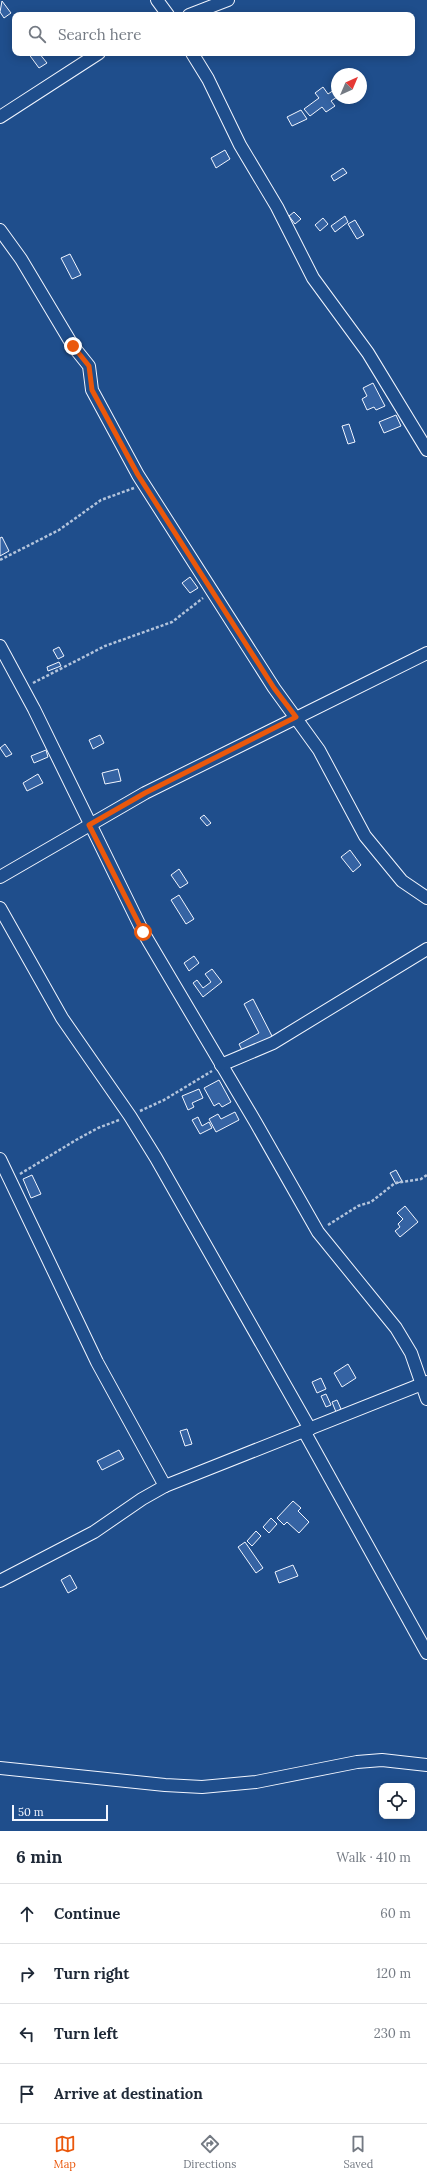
<!DOCTYPE html>
<meta charset="utf-8">
<style>
:root{--surface:#fff;--page:#f2f2f3;--text:#1f2937;--muted:#747a83;--line:#e0e1e3;--accent:#ea580c}
body{margin:0;font-family:Lora,serif;background:var(--page);color:var(--text)}
.controls{position:absolute;right:12px;bottom:12px;display:grid;overflow:hidden;border-radius:8px;box-shadow:0 2px 10px #0003}
.controls button{width:36px;height:36px;display:grid;place-items:center;padding:0;border:0;border-bottom:1px solid var(--line);background:var(--surface);color:var(--text);font:20px sans-serif}
.compass{position:absolute;left:331px;top:68px;width:36px;height:36px;border-radius:50%;background:var(--surface);box-shadow:0 2px 10px #0003;rotate:44deg}
.scale{position:absolute;left:12px;bottom:10px;width:96px;box-sizing:border-box;padding-left:4px;border:2px solid #f2f6ff;border-top:0;font-size:11px;line-height:14px;white-space:nowrap;color:#f2f6ff;-webkit-text-stroke:3px #1f4e8c;paint-order:stroke}
.stop{position:absolute;width:12px;height:12px;margin:-9px;border:3px solid #ea580c;border-radius:50%;background:#fff}
.stop.end{background:#ea580c;border-color:#fff;box-shadow:0 1px 4px #0008}
.list{margin:0;padding:0;list-style:none}
h2{display:flex;justify-content:space-between;align-items:center;height:52px;margin:0;padding:0 16px;font-size:17px}
h2 small{font-size:13px;font-weight:400;color:var(--muted)}
.list li{display:grid;grid-template-columns:26px 1fr auto;gap:12px;align-items:center;box-sizing:border-box;height:60px;padding:0 16px;border-top:1px solid var(--line)}
.list b{display:block;font-size:15px;white-space:nowrap}
.list em{font-size:13px;font-style:normal;color:var(--muted)}
.icon{flex:none;width:22px;height:22px;fill:none;stroke:currentColor;stroke-width:2;stroke-linecap:round;stroke-linejoin:round}
.map{position:relative;flex:none;width:427px;height:1831px;overflow:hidden}
.search{position:absolute;background:var(--surface);box-shadow:0 2px 10px #0003;left:12px;right:12px;top:12px;height:44px;display:flex;align-items:center;gap:10px;box-sizing:border-box;padding:0 14px;border-radius:8px;color:var(--muted);font-size:15px}
.sheet{height:292px;background:var(--surface)}
nav{display:flex;justify-content:space-around;align-items:center;box-sizing:border-box;height:56px;border-top:1px solid var(--line);background:var(--surface);font-size:11px;color:var(--muted)}
nav a{display:grid;justify-items:center;gap:2px}
nav .on{color:var(--accent)}
.map>svg:first-child{display:block}
.building{fill:#3563a3;stroke:#f2f6ff}
.lines{fill:none;stroke-linecap:round;stroke-linejoin:round}
.minor-casing{stroke:#f2f6ff;stroke-width:14}
.path{stroke:#b3c4dc;stroke-width:2.5;stroke-dasharray:3 2;stroke-linecap:butt}
.minor{stroke:#1f4e8c;stroke-width:12}
.route{stroke:#ea580c;stroke-width:5}
</style>
<div class="map">
<svg width="427" height="1831" viewBox="0 0 427 1831">
<rect width="100%" height="100%" fill="#1f4e8c"/>
<!-- building -->
<g class="building">
<path d="M 2,1 L 11,13 L 4,18 L 0,12 Z"/>
<path d="M 28,53 L 39,53 L 47,63 L 39,68 Z"/>
<path d="M 323,87 L 328,94 L 337,88 L 337,97 L 331,101 L 335,106 L 326,112 L 322,107 L 310,116 L 304,109 L 319,98 L 315,93 Z"/>
<path d="M 301,110 L 307,119 L 292,126 L 287,117 Z"/>
<path d="M 225,150 L 230,159 L 216,168 L 211,158 Z"/>
<path d="M 343,168 L 347,173 L 334,181 L 331,176 Z"/>
<path d="M 294,212 L 301,219 L 295,224 L 289,216 Z"/>
<path d="M 345,216 L 348,222 L 335,232 L 331,226 Z"/>
<path d="M 323,218 L 328,224 L 320,231 L 315,225 Z"/>
<path d="M 355,220 L 364,235 L 357,239 L 348,224 Z"/>
<path d="M 70,254 L 81,275 L 72,279 L 61,258 Z"/>
<path d="M 373,383 L 385,406 L 376,410 L 374,407 L 367,410 L 362,399 L 367,396 L 363,388 Z"/>
<path d="M 396,415 L 401,426 L 384,433 L 379,422 Z"/>
<path d="M 349,424 L 355,442 L 348,444 L 342,426 Z"/>
<path d="M 2,537 L 9,551 L 0,556 L 0,538 Z"/>
<path d="M 190,577 L 198,588 L 190,593 L 182,583 Z"/>
<path d="M 59,647 L 64,656 L 58,659 L 53,650 Z"/>
<path d="M 59,662 L 61,666 L 48,671 L 47,667 Z"/>
<path d="M 100,735 L 104,743 L 93,749 L 89,740 Z"/>
<path d="M 5,744 L 12,754 L 6,757 L 0,748 Z"/>
<path d="M 46,750 L 48,757 L 34,763 L 31,756 Z"/>
<path d="M 118,769 L 121,781 L 105,784 L 102,773 Z"/>
<path d="M 38,774 L 43,783 L 27,791 L 23,783 Z"/>
<path d="M 204,815 L 211,823 L 207,826 L 200,818 Z"/>
<path d="M 350,850 L 361,865 L 353,872 L 341,857 Z"/>
<path d="M 179,869 L 188,883 L 180,888 L 171,875 Z"/>
<path d="M 179,895 L 194,919 L 186,924 L 171,900 Z"/>
<path d="M 194,956 L 199,963 L 189,971 L 184,963 Z"/>
<path d="M 212,969 L 222,982 L 203,997 L 193,983 L 197,980 L 203,988 L 211,982 L 205,974 Z"/>
<path d="M 253,999 L 273,1038 L 244,1054 L 239,1044 L 259,1033 L 244,1004 Z"/>
<path d="M 219,1080 L 231,1102 L 222,1107 L 219,1103 L 214,1106 L 204,1088 Z"/>
<path d="M 199,1089 L 203,1098 L 192,1103 L 194,1107 L 188,1110 L 182,1096 Z"/>
<path d="M 235,1112 L 239,1120 L 216,1132 L 209,1119 L 218,1114 L 221,1119 Z"/>
<path d="M 198,1117 L 202,1126 L 209,1122 L 212,1128 L 200,1134 L 192,1120 Z"/>
<path d="M 396,1170 L 402,1181 L 396,1184 L 390,1173 Z"/>
<path d="M 32,1175 L 41,1194 L 31,1198 L 23,1179 Z"/>
<path d="M 405,1206 L 418,1222 L 400,1237 L 395,1231 L 400,1227 L 398,1224 L 403,1219 L 397,1213 Z"/>
<path d="M 348,1364 L 356,1378 L 342,1387 L 334,1373 Z"/>
<path d="M 321,1378 L 326,1389 L 317,1393 L 312,1382 Z"/>
<path d="M 326,1394 L 331,1405 L 326,1407 L 321,1396 Z"/>
<path d="M 337,1400 L 341,1409 L 336,1412 L 332,1402 Z"/>
<path d="M 187,1429 L 192,1444 L 185,1446 L 180,1431 Z"/>
<path d="M 119,1450 L 124,1459 L 102,1470 L 97,1461 Z"/>
<path d="M 293,1501 L 301,1508 L 298,1511 L 309,1522 L 299,1533 L 287,1522 L 284,1525 L 277,1518 Z"/>
<path d="M 271,1518 L 277,1524 L 269,1533 L 263,1527 Z"/>
<path d="M 256,1531 L 261,1536 L 252,1546 L 247,1541 Z"/>
<path d="M 245,1542 L 263,1568 L 256,1573 L 238,1547 Z"/>
<path d="M 293,1565 L 298,1576 L 279,1583 L 275,1572 Z"/>
<path d="M 70,1575 L 77,1588 L 68,1593 L 61,1580 Z"/>
</g>
<g class="lines">
<!-- minor casing -->
<g class="minor-casing">
<g id="minor">
<path d="M 157,0 L 168,15"/>
<path d="M 189,15 L 228,0"/>
<path d="M 192,53 L 208,79 L 240,145 L 277,207 L 313,278 L 368,353 L 427,450"/>
<path d="M 0,117 L 99,53"/>
<path d="M 0,230 L 21,259 L 73,346 L 89,366 L 92,390 L 138,475 L 274,688 L 319,750 L 365,836 L 402,881 L 427,898"/>
<path d="M 0,646 L 34,709 L 143,932 L 256,1123 L 318,1232 L 396,1328 L 411,1353 L 427,1399"/>
<path d="M 0,877 L 145,793 L 427,653"/>
<path d="M 0,908 L 62,1018 L 130,1116 L 156,1158 L 310,1429"/>
<path d="M 221,1065 L 273,1043 L 427,949"/>
<path d="M 0,1159 L 97,1362 L 165,1486"/>
<path d="M 304,1431 L 427,1653"/>
<path d="M 0,1581 L 94,1532 L 142,1499 L 165,1486 L 427,1382"/>
<path d="M 0,1768 L 165,1785 L 202,1787 L 256,1782 L 357,1762 L 382,1760 L 427,1765"/>
</g>
</g>
<!-- path -->
<g class="path">
<path d="M 0,560 L 59,530 L 101,500 L 134,488"/>
<path d="M 33,683 L 105,646 L 172,622 L 203,598"/>
<path d="M 140,1111 L 164,1100 L 212,1071"/>
<path d="M 20,1174 L 76,1140 L 98,1128 L 119,1120"/>
<path d="M 328,1225 L 358,1206 L 371,1202 L 395,1183 L 421,1179 L 427,1175"/>
</g>
<!-- minor -->
<use href="#minor" class="minor"/>
</g>
<g class="lines">
<!-- route -->
<path class="route" d="M 73,346 L 89,366 L 92,390 L 138,475 L 274,688 L 296,717 L 145,793 L 89,825 L 143,932"/>
</g>
</svg>
<div class="controls">
<button><svg class="icon" aria-label="locate" viewBox="0 0 24 24"><circle cx="12" cy="12" r="6"/><path d="M12 2v4M12 18v4M2 12h4M18 12h4"/></svg></button>
</div>
<svg class="compass" viewBox="-18 -18 36 36"><path d="M0-13l5 13h-10z" fill="#e53935"/><path d="M0 13l5-13h-10z" fill="#747a83"/></svg>
<div class="scale">50 m</div>
<div class="stop" style="left:143px;top:932px"></div>
<div class="stop end" style="left:73px;top:346px"></div>
<div class="search"><svg class="icon" aria-label="search" viewBox="0 0 24 24"><circle cx="10" cy="10" r="6"/><path d="M15 15l6 6"/></svg>Search here</div>
</div>
<section class="sheet">
<h2>6 min<small>Walk · 410 m</small></h2>
<ul class="list">
<li><svg class="icon" aria-label="ahead" viewBox="0 0 24 24"><path d="M12 20V5M6 11l6-6 6 6"/></svg><div><b>Continue</b></div><em>60 m</em></li>
<li><svg class="icon" aria-label="right" viewBox="0 0 24 24"><path d="M7 20v-9h11M14 6l5 5-5 5"/></svg><div><b>Turn right</b></div><em>120 m</em></li>
<li><svg class="icon" aria-label="left" viewBox="0 0 24 24"><path d="M17 20v-9H6M10 6l-5 5 5 5"/></svg><div><b>Turn left</b></div><em>230 m</em></li>
<li><svg class="icon" aria-label="arrive" viewBox="0 0 24 24"><path d="M6 21V4h12l-3 4 3 4H6"/></svg><div><b>Arrive at destination</b></div></li>
</ul>
</section>
<nav>
<a class="on"><svg class="icon" aria-label="map" viewBox="0 0 24 24"><path d="M3 6l6-2 6 2 6-2v14l-6 2-6-2-6 2zM9 4v14M15 6v14"/></svg>Map</a>
<a><svg class="icon" aria-label="directions" viewBox="0 0 24 24"><path d="M12 3l9 9-9 9-9-9zM9 14v-3h6M13 9l2 2-2 2"/></svg>Directions</a>
<a><svg class="icon" aria-label="saved" viewBox="0 0 24 24"><path d="M7 4h10v16l-5-4-5 4z"/></svg>Saved</a>
</nav>
